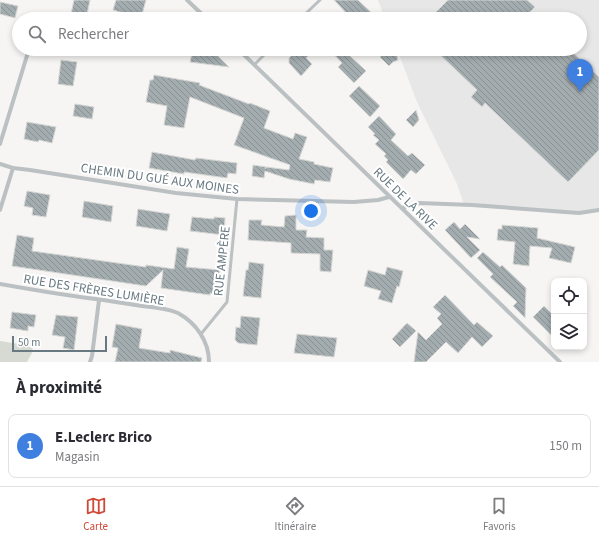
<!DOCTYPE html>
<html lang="fr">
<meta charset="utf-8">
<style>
:root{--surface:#fff;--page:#f2f2f3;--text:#2b2b33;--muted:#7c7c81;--line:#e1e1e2;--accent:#d14837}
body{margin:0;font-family:"Source Sans 3",sans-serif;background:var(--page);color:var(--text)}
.controls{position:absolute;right:12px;bottom:12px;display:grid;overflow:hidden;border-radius:8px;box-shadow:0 2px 6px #0003}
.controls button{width:36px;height:36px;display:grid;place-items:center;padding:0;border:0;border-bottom:1px solid var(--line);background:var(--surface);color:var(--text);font:20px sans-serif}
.scale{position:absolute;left:12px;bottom:10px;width:95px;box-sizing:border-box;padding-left:4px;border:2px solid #687981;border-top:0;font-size:11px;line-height:14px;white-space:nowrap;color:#687981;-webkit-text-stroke:3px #fff;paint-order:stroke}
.you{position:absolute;left:311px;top:211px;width:14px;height:14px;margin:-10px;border:3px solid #fff;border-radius:50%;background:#1a73e8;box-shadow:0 0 0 6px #1a73e833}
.badge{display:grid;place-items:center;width:26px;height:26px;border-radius:50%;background:var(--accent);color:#fff;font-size:13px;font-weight:700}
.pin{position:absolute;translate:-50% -33px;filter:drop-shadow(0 1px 2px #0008)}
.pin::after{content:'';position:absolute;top:21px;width:14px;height:12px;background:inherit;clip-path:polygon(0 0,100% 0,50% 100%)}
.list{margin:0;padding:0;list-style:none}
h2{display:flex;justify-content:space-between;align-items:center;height:52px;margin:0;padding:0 16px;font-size:17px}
h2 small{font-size:13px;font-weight:400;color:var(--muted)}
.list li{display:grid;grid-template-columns:26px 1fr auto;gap:12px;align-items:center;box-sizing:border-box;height:64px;margin:0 8px 8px;padding:0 8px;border:1px solid var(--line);border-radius:8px}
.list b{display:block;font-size:15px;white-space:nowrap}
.list p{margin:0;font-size:13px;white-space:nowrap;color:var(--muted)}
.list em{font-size:13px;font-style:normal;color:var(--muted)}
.icon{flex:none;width:22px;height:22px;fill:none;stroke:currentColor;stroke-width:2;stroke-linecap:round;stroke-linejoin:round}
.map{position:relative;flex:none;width:599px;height:362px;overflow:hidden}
.search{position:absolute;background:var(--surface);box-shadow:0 2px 6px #0003;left:12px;right:12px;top:12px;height:44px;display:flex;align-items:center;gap:10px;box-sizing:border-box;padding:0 14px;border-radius:22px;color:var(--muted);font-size:15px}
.sheet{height:124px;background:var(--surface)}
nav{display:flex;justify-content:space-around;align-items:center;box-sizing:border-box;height:56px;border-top:1px solid var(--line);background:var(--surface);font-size:11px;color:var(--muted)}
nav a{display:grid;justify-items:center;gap:2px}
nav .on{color:var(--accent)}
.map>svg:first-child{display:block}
.built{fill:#e6e7e6}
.green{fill:#d6dad2}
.building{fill:url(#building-back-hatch);stroke:#d7d7d5}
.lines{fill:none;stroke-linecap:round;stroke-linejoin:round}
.lane{stroke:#bbc0c2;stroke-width:3}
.street{stroke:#bbc0c2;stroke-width:4}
.labels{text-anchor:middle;stroke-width:4;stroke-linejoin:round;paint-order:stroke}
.street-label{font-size:13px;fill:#687981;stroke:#fff}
</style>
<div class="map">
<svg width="599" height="362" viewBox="0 0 599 362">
<defs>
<pattern id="building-back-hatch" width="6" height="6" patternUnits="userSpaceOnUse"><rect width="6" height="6" fill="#a3acaf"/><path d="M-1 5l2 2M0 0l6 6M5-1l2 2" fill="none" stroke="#899194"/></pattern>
</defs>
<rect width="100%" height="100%" fill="#f6f5f3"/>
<!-- built -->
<path class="built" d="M 378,0 L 599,0 L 599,209 L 579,213 L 464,204 L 457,184 L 417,102 L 397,49 L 580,49 L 580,19 L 385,19 Z"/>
<!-- green -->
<path class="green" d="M 0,341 L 25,345 L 32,348 L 33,351 L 27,362 L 0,362 Z"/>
<!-- building -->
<g class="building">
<path d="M 74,0 L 90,0 L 86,19 L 70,19 Z"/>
<path d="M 116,0 L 146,0 L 141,18 L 113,10 Z"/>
<path d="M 334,0 L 358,0 L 378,19 L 352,19 Z"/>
<path d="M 448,0 L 527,0 L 535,7 L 530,12 L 537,19 L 429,19 Z"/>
<path d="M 0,2 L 18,6 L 15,18 L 0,14 Z"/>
<path d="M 193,49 L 210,49 L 215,53 L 229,67 L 190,62 Z"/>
<path d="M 298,49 L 315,49 L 306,58 L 312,64 L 301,76 L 289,63 L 289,58 Z"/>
<path d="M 329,49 L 356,49 L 350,56 L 366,71 L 354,83 L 338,67 L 342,63 Z"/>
<path d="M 388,49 L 395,49 L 398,60 L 393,62 L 389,66 L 380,57 Z"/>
<path d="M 434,49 L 569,49 L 599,77 L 599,150 L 568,182 L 485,103 L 482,107 L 471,97 L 477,90 Z"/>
<path d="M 61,60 L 77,62 L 73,86 L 58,84 Z"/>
<path d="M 154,75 L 200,83 L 199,85 L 249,104 L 250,103 L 270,111 L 264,128 L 293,139 L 295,133 L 307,137 L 299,159 L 314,162 L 314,164 L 333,168 L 330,182 L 315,180 L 314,184 L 289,179 L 265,171 L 264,178 L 252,176 L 253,165 L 266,167 L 265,169 L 266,167 L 289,170 L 290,165 L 234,145 L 244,118 L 190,97 L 184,128 L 164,125 L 167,106 L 146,102 L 150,80 L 153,80 Z"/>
<path d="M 359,86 L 380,106 L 370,117 L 349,96 Z"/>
<path d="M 75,104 L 94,107 L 92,119 L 73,116 Z"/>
<path d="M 416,110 L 419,120 L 413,127 L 406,120 Z"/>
<path d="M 379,116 L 396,134 L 391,140 L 408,156 L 412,153 L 425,165 L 416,174 L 411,170 L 403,179 L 386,162 L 388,160 L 384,156 L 386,154 L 375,144 L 379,140 L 373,135 L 375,134 L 368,127 Z"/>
<path d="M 27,122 L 56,127 L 52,143 L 39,140 L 38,142 L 24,139 Z"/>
<path d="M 152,152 L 195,160 L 196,158 L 237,163 L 236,174 L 228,173 L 227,178 L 184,172 L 184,174 L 149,168 Z"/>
<path d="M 27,191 L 50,195 L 46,217 L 32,215 L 33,208 L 24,206 Z"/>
<path d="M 84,201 L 113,206 L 111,222 L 82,217 Z"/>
<path d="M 138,209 L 170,214 L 167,231 L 136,226 Z"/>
<path d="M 296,215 L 296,230 L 307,230 L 306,237 L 324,238 L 324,250 L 333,250 L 331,272 L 320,271 L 320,254 L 291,253 L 291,243 L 248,240 L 249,220 L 262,220 L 261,225 L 284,227 L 285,216 Z"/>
<path d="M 192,217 L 214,219 L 214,217 L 225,218 L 224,235 L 190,231 Z"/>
<path d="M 454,222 L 460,229 L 465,224 L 480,239 L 467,237 L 480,250 L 471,258 L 445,230 Z"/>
<path d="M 502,225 L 538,228 L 537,238 L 575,247 L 571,263 L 549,258 L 552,248 L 530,246 L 529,266 L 513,264 L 515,242 L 497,240 L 498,229 L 502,229 Z"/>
<path d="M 17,235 L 34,238 L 32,251 L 146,267 L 146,265 L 174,269 L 177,247 L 189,249 L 186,267 L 220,270 L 216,294 L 210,293 L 210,295 L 161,288 L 163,270 L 146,286 L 12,266 Z"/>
<path d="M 483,252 L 500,267 L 502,265 L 526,288 L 525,318 L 513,306 L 517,302 L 490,277 L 493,274 L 477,258 Z"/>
<path d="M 249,262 L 264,264 L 261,298 L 243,296 L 246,270 L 248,270 Z"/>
<path d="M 387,267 L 403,271 L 399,287 L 397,286 L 392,303 L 378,299 L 381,291 L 364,286 L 368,270 L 385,275 Z"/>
<path d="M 445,295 L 474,325 L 477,322 L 493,336 L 482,347 L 472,337 L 458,353 L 446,342 L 426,362 L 414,362 L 418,332 L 426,340 L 442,324 L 437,318 L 441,314 L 433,307 Z"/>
<path d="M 544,306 L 554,316 L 554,338 L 533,317 Z"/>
<path d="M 12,312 L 36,315 L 34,327 L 28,326 L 28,331 L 10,328 Z"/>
<path d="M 56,315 L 78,317 L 74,350 L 63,348 L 65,337 L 52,335 Z"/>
<path d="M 241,316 L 260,318 L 257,345 L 238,343 L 235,340 L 236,327 L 240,328 Z"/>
<path d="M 407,323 L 416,331 L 400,347 L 392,339 Z"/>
<path d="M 116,324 L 142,329 L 139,348 L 170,353 L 170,350 L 202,358 L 201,362 L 115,362 L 118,348 L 112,347 Z"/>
<path d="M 297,334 L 337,338 L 334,357 L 294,353 Z"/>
</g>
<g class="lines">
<!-- lane -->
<g class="lane">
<path d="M 300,19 L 320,0"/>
<path d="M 254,65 L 270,49"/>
<path d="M 201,334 L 227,302 L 237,199"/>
</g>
<!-- street -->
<g class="street">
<path d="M 187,0 L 207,19"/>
<path d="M 238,49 L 560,362"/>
<path d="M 0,144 L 29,49"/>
<path d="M 0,164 L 13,168 L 30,170 L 176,193 L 237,199 L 354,202 L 378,200 L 389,197"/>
<path d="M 402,208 L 419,203 L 472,205 L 579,213 L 599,210"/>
<path d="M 0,210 L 13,168"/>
<path d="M 0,284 C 34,290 68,296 103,300 C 116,302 129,304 142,306 C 154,307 166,308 178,313 C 196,323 209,341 209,362"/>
<path d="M 90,362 L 92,356 L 99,300"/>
</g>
</g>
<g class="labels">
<!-- street labels -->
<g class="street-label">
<text transform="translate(160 178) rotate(8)" y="5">CHEMIN DU GUÉ AUX MOINES</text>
<text transform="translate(406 198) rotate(44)" y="5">RUE DE LA RIVE</text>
<text transform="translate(221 261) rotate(-84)" y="5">RUE AMPÈRE</text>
<text transform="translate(94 289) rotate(9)" y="5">RUE DES FRÈRES LUMIÈRE</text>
</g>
</g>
</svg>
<div class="controls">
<button><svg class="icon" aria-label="locate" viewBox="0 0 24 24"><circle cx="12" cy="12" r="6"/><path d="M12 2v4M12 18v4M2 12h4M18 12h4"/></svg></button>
<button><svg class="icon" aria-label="layers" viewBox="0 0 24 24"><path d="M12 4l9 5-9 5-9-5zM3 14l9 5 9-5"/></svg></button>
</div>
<div class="scale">50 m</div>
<div class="you"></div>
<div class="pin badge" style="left:580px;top:92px;background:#3f7fe0">1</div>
<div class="search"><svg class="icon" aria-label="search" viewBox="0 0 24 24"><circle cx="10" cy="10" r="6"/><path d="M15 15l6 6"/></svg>Rechercher</div>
</div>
<section class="sheet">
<h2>À proximité<small></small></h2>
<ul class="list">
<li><span class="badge" style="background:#3f7fe0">1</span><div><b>E.Leclerc Brico</b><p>Magasin</p></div><em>150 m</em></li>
</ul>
</section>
<nav>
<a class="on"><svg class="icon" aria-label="map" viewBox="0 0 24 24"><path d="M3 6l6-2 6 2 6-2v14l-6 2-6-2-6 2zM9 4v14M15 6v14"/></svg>Carte</a>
<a><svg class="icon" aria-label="directions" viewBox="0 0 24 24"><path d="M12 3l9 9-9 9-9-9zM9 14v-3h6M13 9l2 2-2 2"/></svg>Itinéraire</a>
<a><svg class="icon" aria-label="saved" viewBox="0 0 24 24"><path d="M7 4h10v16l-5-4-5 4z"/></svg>Favoris</a>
</nav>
